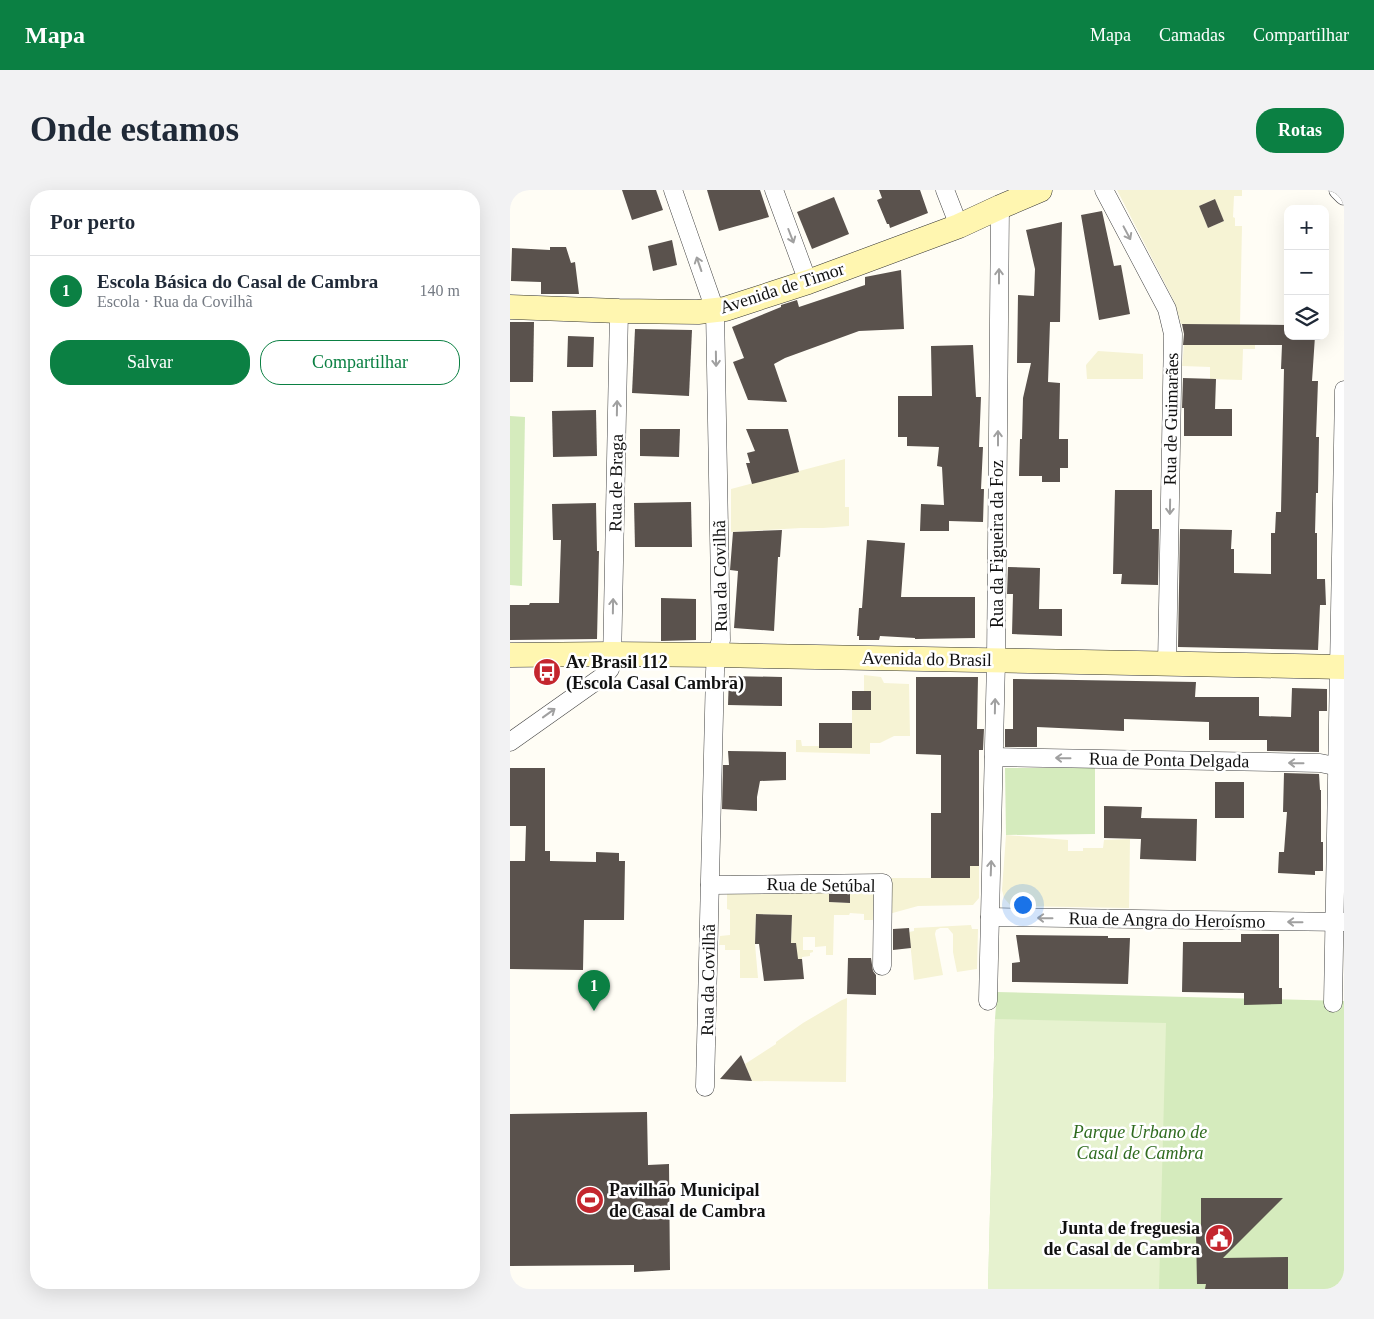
<!DOCTYPE html>
<html lang="pt">
<meta charset="utf-8">
<style>
:root{--surface:#fff;--page:#f2f2f3;--text:#1f2937;--muted:#747a83;--line:#e0e1e3;--accent:#0b8043}
body{margin:0;font-family:Georgia,serif;background:var(--page);color:var(--text)}
.controls{position:absolute;right:15px;top:15px;display:grid;overflow:hidden;border-radius:10px;box-shadow:0 5px 20px #0002}
.controls button{width:45px;height:45px;display:grid;place-items:center;padding:0;border:0;border-bottom:1px solid var(--line);background:var(--surface);color:var(--text);font:25px sans-serif}
.you{position:absolute;left:512px;top:714px;width:18px;height:18px;margin:-12px;border:4px solid #fff;border-radius:50%;background:#1a73e8;box-shadow:0 0 0 8px #1a73e833}
.badge{display:grid;place-items:center;width:32px;height:32px;border-radius:50%;background:var(--accent);color:#fff;font-size:16px;font-weight:700}
.pin{position:absolute;translate:-50% -41px;filter:drop-shadow(0 1px 2px #0008)}
.pin::after{content:'';position:absolute;top:26px;width:18px;height:15px;background:inherit;clip-path:polygon(0 0,100% 0,50% 100%)}
.list{margin:0;padding:0;list-style:none}
h2{display:flex;justify-content:space-between;align-items:center;height:65px;margin:0;padding:0 20px;font-size:21px}
h2 small{font-size:16px;font-weight:400;color:var(--muted)}
.list li{display:grid;grid-template-columns:32px 1fr auto;gap:15px;align-items:center;box-sizing:border-box;height:70px;padding:0 20px;border-top:1px solid var(--line)}
.list b{display:block;font-size:19px;white-space:nowrap}
.list p{margin:0;font-size:16px;white-space:nowrap;color:var(--muted)}
.list em{font-size:16px;font-style:normal;color:var(--muted)}
.actions{display:flex;gap:10px;padding:15px 20px}
.actions a{flex:1;padding:11px 0;border:1px solid var(--accent);border-radius:20px;text-align:center;font-size:18px;color:var(--accent)}
.actions .main{background:var(--accent);color:#fff}
.icon{flex:none;width:28px;height:28px;fill:none;stroke:currentColor;stroke-width:2;stroke-linecap:round;stroke-linejoin:round}
.map{position:relative;flex:none;width:834px;height:1099px;overflow:hidden;border-radius:20px}
header{display:flex;align-items:center;gap:30px;box-sizing:border-box;height:70px;padding:0 25px;background:var(--accent);color:#fff}
header strong{font-size:24px}
nav{display:flex;gap:28px;margin-inline-start:auto;font-size:18px}
.intro{display:flex;align-items:center;justify-content:space-between;box-sizing:border-box;height:120px;padding:0 30px}
h1{margin:0;font-size:35px}
.button{padding:12px 22px;border-radius:20px;background:var(--accent);color:#fff;font-size:18px;font-weight:700}
main{display:flex;gap:30px;padding:0 30px}
aside{flex:1;background:var(--surface);border-radius:20px;box-shadow:0 5px 20px #0002}
.map>svg:first-child{display:block}
.farmland{fill:#f6f3d4;fill-rule:evenodd}
.green{fill:#d5ebbd}
.pitch{fill:#e6f2cf}
.building{fill:#5a524d}
.lines{fill:none;stroke-linecap:round;stroke-linejoin:round}
.street-casing{stroke:#444;stroke-width:19}
.secondary-casing{stroke:#333;stroke-width:25}
.street{stroke:#fff;stroke-width:18}
.secondary{stroke:#fff6b0;stroke-width:24}
.oneway{stroke:#a0a0a0}
.labels{text-anchor:middle;stroke-width:5;stroke-linejoin:round;paint-order:stroke}
.street-label{font-size:18px;fill:#111;stroke:#fff}
.poi-label{font-size:18px;font-weight:bold;fill:#111;stroke:#fff;text-anchor:start}
.park-label{font-size:18px;font-style:italic;fill:#2f6b1f;stroke:#fff}
</style>
<header>
<strong>Mapa</strong>
<nav><a>Mapa</a><a>Camadas</a><a>Compartilhar</a></nav>
</header>
<div class="intro"><h1>Onde estamos</h1><a class="button">Rotas</a></div>
<main>
<aside>
<h2>Por perto<small></small></h2>
<ul class="list">
<li><span class="badge">1</span><div><b>Escola Básica do Casal de Cambra</b><p>Escola · Rua da Covilhã</p></div><em>140 m</em></li>
</ul>
<div class="actions"><a class="main">Salvar</a><a>Compartilhar</a></div>
</aside>
<div class="map">
<svg width="834" height="1099" viewBox="0 0 834 1099">
<rect width="100%" height="100%" fill="#fffdf5"/>
<!-- farmland -->
<g class="farmland">
<path d="M 607,0 L 732,0 L 732,6 L 724,6 L 723,27 L 725,28 L 725,36 L 732,36 L 730,135 L 671,134 L 664,111 ZM 704,9 L 714,31 L 698,38 L 689,16 Z"/>
<path d="M 745,135 L 745,159 L 733,159 L 732,190 L 700,189 L 700,177 L 672,176 L 674,155 Z"/>
<path d="M 588,161 L 633,164 L 633,189 L 577,189 L 576,175 Z"/>
<path d="M 335,269 L 335,317 L 339,317 L 339,336 L 313,338 L 291,338 L 221,342 L 221,299 Z"/>
<path d="M 354,485 L 371,487 L 374,493 L 399,494 L 400,546 L 384,546 L 370,553 L 360,553 L 360,564 L 286,562 L 286,550 L 291,550 L 292,556 L 309,556 L 309,558 L 342,558 L 342,520 L 361,520 L 361,502 L 354,501 Z"/>
<path d="M 496,645 L 558,650 L 558,661 L 573,661 L 573,658 L 593,658 L 594,650 L 620,649 L 619,718 L 501,716 L 494,708 L 492,700 Z"/>
<path d="M 460,676 L 469,676 L 469,708 L 463,715 L 408,716 L 379,724 L 369,730 L 354,730 L 354,724 L 340,723 L 339,725 L 324,725 L 323,765 L 316,765 L 316,756 L 305,757 L 305,747 L 293,747 L 293,760 L 303,760 L 303,762 L 300,763 L 300,766 L 292,767 L 292,769 L 288,769 L 281,753 L 282,725 L 246,724 L 245,754 L 248,788 L 230,788 L 230,760 L 215,760 L 215,755 L 209,755 L 210,746 L 220,745 L 220,720 L 217,719 L 217,695 L 221,695 L 221,685 L 231,685 L 231,694 L 319,701 L 319,712 L 340,713 L 340,688 L 459,688 Z"/>
<path d="M 461,735 L 462,739 L 468,739 L 467,779 L 447,782 L 443,762 L 443,744 L 438,738 L 430,738 L 426,740 L 425,744 L 433,785 L 404,790 L 399,742 L 404,741 L 404,738 Z"/>
<path d="M 337,808 L 336,892 L 242,891 L 235,874 L 266,854 L 266,852 L 293,833 L 332,810 Z"/>
</g>
<!-- green -->
<g class="green">
<path d="M 0,226 L 15,227 L 12,396 L 0,395 Z"/>
<path d="M 495,578 L 585,578 L 585,644 L 496,645 Z"/>
<path d="M 487,802 L 834,811 L 834,1099 L 478,1099 L 485,829 Z"/>
</g>
<!-- pitch -->
<path class="pitch" d="M 485,829 L 656,833 L 649,1099 L 478,1099 Z"/>
<!-- building -->
<g class="building">
<path d="M 112,0 L 146,0 L 153,20 L 122,30 Z"/>
<path d="M 197,0 L 250,0 L 259,27 L 209,41 Z"/>
<path d="M 369,0 L 410,0 L 418,23 L 380,38 L 379,34 L 377,34 L 367,10 L 372,8 Z"/>
<path d="M 324,7 L 339,44 L 302,59 L 287,22 Z"/>
<path d="M 705,9 L 714,31 L 698,38 L 689,16 Z"/>
<path d="M 592,21 L 604,76 L 611,75 L 620,124 L 589,130 L 571,25 Z"/>
<path d="M 552,32 L 550,132 L 540,132 L 538,192 L 550,193 L 549,249 L 558,249 L 558,278 L 550,278 L 550,292 L 532,292 L 532,286 L 509,286 L 510,249 L 512,249 L 513,208 L 521,173 L 507,173 L 508,105 L 524,106 L 525,79 L 516,40 Z"/>
<path d="M 162,50 L 167,75 L 143,81 L 138,56 Z"/>
<path d="M 40,57 L 56,57 L 61,73 L 65,72 L 69,104 L 31,104 L 31,92 L 1,91 L 2,58 L 40,60 Z"/>
<path d="M 391,80 L 394,139 L 349,141 L 275,168 L 264,174 L 277,212 L 238,210 L 223,172 L 234,168 L 222,137 L 271,117 L 271,115 L 287,110 L 289,117 L 355,95 L 355,87 Z"/>
<path d="M 0,132 L 24,132 L 23,192 L 0,192 Z"/>
<path d="M 672,134 L 778,135 L 778,146 L 805,146 L 802,191 L 808,191 L 806,247 L 809,247 L 808,303 L 806,303 L 805,343 L 807,343 L 807,389 L 815,389 L 816,415 L 810,415 L 808,460 L 668,457 L 670,339 L 722,340 L 721,359 L 724,359 L 724,383 L 761,384 L 761,343 L 765,343 L 766,322 L 771,322 L 774,179 L 771,179 L 772,155 L 673,155 L 674,144 Z"/>
<path d="M 125,139 L 182,140 L 179,206 L 122,203 Z"/>
<path d="M 58,146 L 84,147 L 83,177 L 57,177 Z"/>
<path d="M 463,155 L 466,207 L 471,207 L 469,257 L 473,257 L 471,299 L 474,299 L 473,332 L 439,331 L 439,341 L 410,341 L 411,314 L 434,315 L 432,277 L 427,276 L 429,257 L 397,256 L 397,247 L 388,247 L 388,206 L 422,206 L 421,156 Z"/>
<path d="M 673,188 L 706,189 L 705,219 L 722,219 L 722,246 L 674,246 L 674,218 L 672,218 Z"/>
<path d="M 86,220 L 87,266 L 43,267 L 42,221 Z"/>
<path d="M 130,239 L 170,239 L 169,267 L 130,266 Z"/>
<path d="M 236,239 L 278,239 L 289,282 L 242,294 L 236,273 L 240,273 L 237,263 L 245,261 Z"/>
<path d="M 605,300 L 642,300 L 642,339 L 649,339 L 648,395 L 611,394 L 612,384 L 603,384 Z"/>
<path d="M 181,312 L 182,357 L 125,357 L 124,313 Z"/>
<path d="M 86,313 L 87,361 L 89,361 L 87,449 L 0,450 L 0,415 L 19,415 L 20,413 L 49,413 L 51,350 L 43,350 L 42,314 Z"/>
<path d="M 272,340 L 270,367 L 268,367 L 264,441 L 224,438 L 228,381 L 220,380 L 223,342 Z"/>
<path d="M 357,350 L 395,353 L 391,407 L 465,407 L 465,448 L 405,449 L 405,448 L 370,446 L 369,450 L 349,450 L 349,446 L 347,446 L 349,418 L 352,418 Z"/>
<path d="M 498,377 L 530,378 L 529,419 L 552,419 L 552,446 L 502,444 L 503,404 L 497,404 Z"/>
<path d="M 151,408 L 186,409 L 186,450 L 151,451 Z"/>
<path d="M 219,486 L 272,487 L 272,516 L 218,515 Z"/>
<path d="M 406,487 L 468,487 L 467,539 L 474,539 L 473,560 L 469,560 L 469,676 L 460,676 L 460,688 L 421,688 L 421,623 L 431,623 L 431,565 L 406,564 Z"/>
<path d="M 503,489 L 686,492 L 685,507 L 749,507 L 749,526 L 781,527 L 782,498 L 817,499 L 817,521 L 809,521 L 809,562 L 757,561 L 757,550 L 699,550 L 699,532 L 614,529 L 614,541 L 527,537 L 527,557 L 495,557 L 495,539 L 503,539 Z"/>
<rect x="342" y="501" width="19" height="19"/>
<rect x="309" y="533" width="33" height="25"/>
<path d="M 218,561 L 276,562 L 276,590 L 250,591 L 247,607 L 247,621 L 212,619 L 213,575 L 219,575 Z"/>
<path d="M 0,578 L 35,578 L 35,661 L 40,661 L 40,671 L 86,672 L 86,662 L 109,663 L 109,671 L 115,671 L 114,730 L 74,730 L 73,780 L 0,779 L 0,671 L 15,671 L 16,636 L 0,636 Z"/>
<path d="M 774,583 L 809,584 L 810,600 L 811,600 L 811,652 L 813,652 L 813,681 L 805,681 L 805,685 L 768,683 L 769,662 L 774,662 L 777,622 L 773,622 Z"/>
<rect x="705" y="592" width="29" height="36"/>
<path d="M 594,616 L 632,617 L 631,628 L 687,629 L 686,671 L 630,669 L 631,649 L 594,648 Z"/>
<path d="M 319,704 L 340,704 L 340,713 L 319,712 Z"/>
<path d="M 246,724 L 282,725 L 281,753 L 286,753 L 288,769 L 292,769 L 294,789 L 254,791 L 249,754 L 245,754 Z"/>
<path d="M 399,738 L 401,758 L 383,760 L 383,739 Z"/>
<path d="M 731,744 L 769,744 L 769,798 L 772,798 L 772,814 L 734,815 L 734,803 L 672,802 L 673,752 L 731,752 Z"/>
<path d="M 506,745 L 598,746 L 598,748 L 620,748 L 618,794 L 502,792 L 502,773 L 510,772 Z"/>
<path d="M 338,768 L 361,768 L 363,781 L 366,785 L 366,805 L 337,804 Z"/>
<path d="M 231,865 L 242,891 L 210,889 Z"/>
<path d="M 137,922 L 138,975 L 159,974 L 160,1080 L 124,1082 L 124,1075 L 0,1076 L 0,924 Z"/>
<path d="M 691,1008 L 773,1008 L 713,1068 L 778,1067 L 778,1099 L 695,1099 L 696,1094 L 687,1094 L 686,1042 L 691,1042 Z"/>
</g>
<g class="lines">
<!-- street casing -->
<g class="street-casing">
<g id="street">
<path d="M 163,0 L 205,120 L 211,450 L 206,465 L 205,482 L 195,897"/>
<path d="M 264,0 L 298,92"/>
<path d="M 435,0 L 449,36"/>
<path d="M 594,0 L 657,119 L 663,144 L 657,474"/>
<path d="M 828,0 L 834,6"/>
<path d="M 0,552 L 96,484 L 100,479 L 102,473 L 109,121"/>
<path d="M 484,567 L 810,573 L 834,578"/>
<path d="M 200,695 L 373,693 L 372,776"/>
<path d="M 480,727 L 834,732"/>
<path d="M 478,811 L 486,471 L 490,17"/>
<path d="M 823,813 L 834,200"/>
</g>
</g>
<!-- secondary casing -->
<g class="secondary-casing">
<g id="secondary">
<path d="M 0,117 L 109,121 L 188,122 L 215,119 L 298,92 L 449,36 L 490,17 L 530,0"/>
<path d="M 0,465 L 102,464 L 206,465 L 834,477"/>
</g>
</g>
<!-- street -->
<use href="#street" class="street"/>
<!-- secondary -->
<use href="#secondary" class="secondary"/>
</g>
<!-- one-way arrows -->
<defs><path id="oneway-shaft" d="M-6 0H5M1.5-3L5.5 0L1.5 3" fill="none" stroke-width="1.6" stroke-linecap="round" stroke-linejoin="round" transform="scale(1.25)"/></defs>
<g class="oneway">
<use href="#oneway-shaft" transform="translate(617 43) rotate(62)"/>
<use href="#oneway-shaft" transform="translate(281 46) rotate(69)"/>
<use href="#oneway-shaft" transform="translate(189 74) rotate(-109)"/>
<use href="#oneway-shaft" transform="translate(489 86) rotate(-90)"/>
<use href="#oneway-shaft" transform="translate(206 169) rotate(89)"/>
<use href="#oneway-shaft" transform="translate(107 218) rotate(-89)"/>
<use href="#oneway-shaft" transform="translate(488 248) rotate(-90)"/>
<use href="#oneway-shaft" transform="translate(660 317) rotate(91)"/>
<use href="#oneway-shaft" transform="translate(103 416) rotate(-89)"/>
<use href="#oneway-shaft" transform="translate(485 516) rotate(-89)"/>
<use href="#oneway-shaft" transform="translate(39 523) rotate(-36)"/>
<use href="#oneway-shaft" transform="translate(553 568) rotate(-179)"/>
<use href="#oneway-shaft" transform="translate(786 573) rotate(-179)"/>
<use href="#oneway-shaft" transform="translate(481 678) rotate(-88)"/>
<use href="#oneway-shaft" transform="translate(535 728) rotate(-179)"/>
<use href="#oneway-shaft" transform="translate(785 732) rotate(-179)"/>
</g>
<!-- icons -->
<defs>
<g id="bus-disc" transform="scale(1.4375)"><circle r="9.5" fill="#c4262e" stroke="#fff"/><path d="M-5-6H5V4H4V6H2V4H-2V6H-4V4H-5ZM-3.5-4V0h7V-4ZM-3.5 1.2v1.5H-2V1.2ZM2 1.2v1.5H3.5V1.2Z" fill="#fff"/></g>
<g id="stadium-disc" transform="scale(1.4375)"><circle r="9.5" fill="#c4262e" stroke="#fff"/><path d="M0-5a6.5 5 0 1 0 0 10a6.5 5 0 1 0 0-10ZM-3.5-1.8h7v3.6h-7Z" fill="#fff"/></g>
<g id="civic-disc" transform="scale(1.4375)"><circle r="9.5" fill="#c4262e" stroke="#fff"/><path d="M-.6-6.5H3V-4.5H.6V-3L4-1V1h2V6H-6V1h2V-1L-.6-3ZM-1.2 2.5V6h2.4V2.5Z" fill="#fff"/></g>
</defs>
<g fill-rule="evenodd">
<use href="#bus-disc" x="37" y="482"/>
<use href="#stadium-disc" x="80" y="1010"/>
<use href="#civic-disc" x="709" y="1048"/>
</g>
<g class="labels">
<!-- street labels -->
<g class="street-label">
<text transform="translate(272 98) rotate(-18)" y="6">Avenida de Timor</text>
<text transform="translate(661 229) rotate(-89)" y="6">Rua de Guimarães</text>
<text transform="translate(106 293) rotate(-89)" y="6">Rua de Braga</text>
<text transform="translate(487 354) rotate(-90)" y="6">Rua da Figueira da Foz</text>
<text transform="translate(210 386) rotate(-91)" y="6">Rua da Covilhã</text>
<text transform="translate(417 469) rotate(1)" y="6">Avenida do Brasil</text>
<text transform="translate(659 570) rotate(1)" y="6">Rua de Ponta Delgada</text>
<text transform="translate(311 695) rotate(1)" y="6">Rua de Setúbal</text>
<text transform="translate(657 730) rotate(1)" y="6">Rua de Angra do Heroísmo</text>
<text transform="translate(198 790) rotate(-89)" y="6">Rua da Covilhã</text>
</g>
<!-- poi labels -->
<g class="poi-label">
<text x="56" y="478">Av Brasil 112<tspan x="56" dy="21">(Escola Casal Cambra)</tspan></text>
<text x="99" y="1006">Pavilhão Municipal<tspan x="99" dy="21">de Casal de Cambra</tspan></text>
<text x="690" y="1044" text-anchor="end">Junta de freguesia<tspan x="690" dy="21">de Casal de Cambra</tspan></text>
</g>
<!-- park labels -->
<g class="park-label">
<text x="630" y="948">Parque Urbano de<tspan x="630" dy="21">Casal de Cambra</tspan></text>
</g>
</g>
</svg>
<div class="controls">
<button>+</button>
<button>−</button>
<button><svg class="icon" aria-label="layers" viewBox="0 0 24 24"><path d="M12 4l9 5-9 5-9-5zM3 14l9 5 9-5"/></svg></button>
</div>
<div class="you"></div>
<div class="pin badge" style="left:84px;top:821px">1</div>
</div>
</main>
